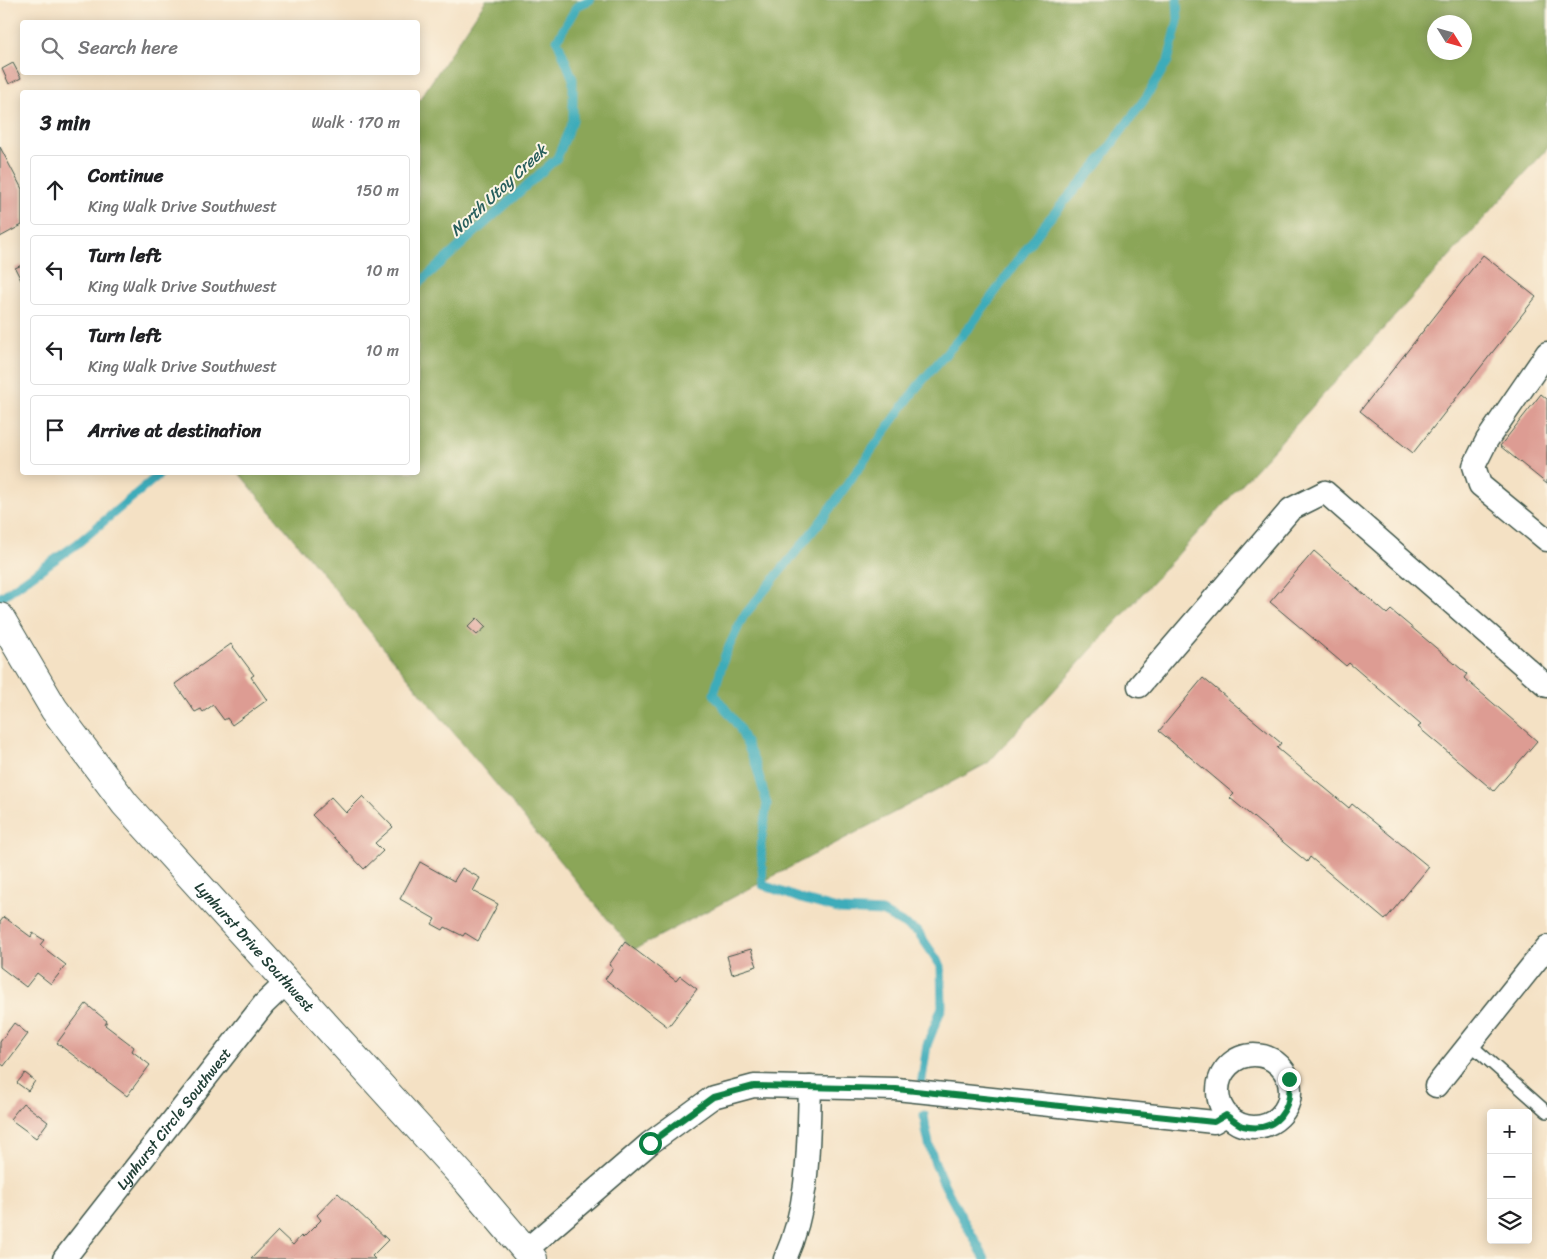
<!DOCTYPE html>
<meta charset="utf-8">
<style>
:root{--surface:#fff;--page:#f2f2f2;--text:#202124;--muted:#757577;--line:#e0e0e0}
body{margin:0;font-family:Sriracha,sans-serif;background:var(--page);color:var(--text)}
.controls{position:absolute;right:15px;bottom:15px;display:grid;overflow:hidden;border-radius:5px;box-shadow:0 2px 12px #0003}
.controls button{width:45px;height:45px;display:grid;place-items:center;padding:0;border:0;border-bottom:1px solid var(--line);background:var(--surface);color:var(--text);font:25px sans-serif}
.compass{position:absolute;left:1427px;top:15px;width:45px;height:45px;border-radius:50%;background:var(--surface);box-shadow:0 2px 12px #0003;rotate:127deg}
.stop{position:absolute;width:15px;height:15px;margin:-11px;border:4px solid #0b8043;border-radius:50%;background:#fff}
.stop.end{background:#0b8043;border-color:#fff;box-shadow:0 1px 5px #0008}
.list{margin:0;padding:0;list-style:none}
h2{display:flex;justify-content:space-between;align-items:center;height:65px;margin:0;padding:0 20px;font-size:21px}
h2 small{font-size:16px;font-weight:400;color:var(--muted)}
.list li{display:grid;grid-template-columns:32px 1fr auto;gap:15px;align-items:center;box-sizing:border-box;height:70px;margin:0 10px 10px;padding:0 10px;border:1px solid var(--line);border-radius:5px}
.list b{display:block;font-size:19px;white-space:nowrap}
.list p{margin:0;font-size:16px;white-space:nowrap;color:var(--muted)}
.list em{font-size:16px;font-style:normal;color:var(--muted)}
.icon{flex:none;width:28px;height:28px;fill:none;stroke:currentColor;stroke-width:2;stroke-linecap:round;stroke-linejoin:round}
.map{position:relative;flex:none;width:1547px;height:1259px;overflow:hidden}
.search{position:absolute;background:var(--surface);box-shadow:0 2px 12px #0003;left:20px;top:20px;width:400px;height:55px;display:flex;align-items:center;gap:12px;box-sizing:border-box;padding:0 18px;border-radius:5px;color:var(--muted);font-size:19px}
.panel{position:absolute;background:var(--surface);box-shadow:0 2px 12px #0003;left:20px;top:90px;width:400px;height:385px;border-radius:5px}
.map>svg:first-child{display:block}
.forest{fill:#8ba659;stroke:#557246;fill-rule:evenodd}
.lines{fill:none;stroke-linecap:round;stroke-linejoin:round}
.stream{stroke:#3dacba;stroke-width:9}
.building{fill:#dd9c93}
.service-casing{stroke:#3f564a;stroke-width:14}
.minor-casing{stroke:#3f564a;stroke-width:25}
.tertiary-casing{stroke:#3f564a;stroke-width:30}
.service{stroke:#fff;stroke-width:11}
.minor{stroke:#fff;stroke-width:22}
.tertiary{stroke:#fff;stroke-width:28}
.route{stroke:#0b8043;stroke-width:6}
.labels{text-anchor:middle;stroke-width:4;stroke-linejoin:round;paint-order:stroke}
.street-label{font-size:15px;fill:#1f3d34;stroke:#fcf5e5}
.water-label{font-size:16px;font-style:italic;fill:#285e5c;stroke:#fcf5e5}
</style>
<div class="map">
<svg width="1547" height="1259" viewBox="0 0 1547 1259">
<rect width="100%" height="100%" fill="#fcf5e5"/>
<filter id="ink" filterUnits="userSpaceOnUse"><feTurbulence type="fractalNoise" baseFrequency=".02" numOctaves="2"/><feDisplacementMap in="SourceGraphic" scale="10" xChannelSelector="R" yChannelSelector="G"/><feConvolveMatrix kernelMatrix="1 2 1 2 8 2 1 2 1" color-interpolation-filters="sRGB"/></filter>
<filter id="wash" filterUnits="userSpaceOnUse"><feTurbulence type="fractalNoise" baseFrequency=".0096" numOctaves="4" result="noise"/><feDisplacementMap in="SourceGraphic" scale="20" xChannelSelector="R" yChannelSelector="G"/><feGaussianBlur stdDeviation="1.12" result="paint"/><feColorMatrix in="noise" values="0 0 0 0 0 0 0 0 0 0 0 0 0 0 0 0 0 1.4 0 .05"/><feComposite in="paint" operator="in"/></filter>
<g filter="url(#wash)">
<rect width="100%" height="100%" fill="#f4e1c4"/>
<!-- forest -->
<path class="forest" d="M 486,0 L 1547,0 L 1547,149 L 988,763 L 633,950 L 239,473 L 418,472 L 418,102 ZM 1434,22 L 1464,22 L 1464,52 L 1434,52 Z"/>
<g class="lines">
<!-- stream -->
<g class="stream">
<path d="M 418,284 L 557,158 L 573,120 L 573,79 L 557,40 L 577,6 L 590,0"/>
<path d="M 0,598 L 77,544 L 162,472"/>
<path d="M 921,1086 L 927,1045 L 942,1007 L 941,966 L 918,932 L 882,912 L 841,910 L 801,899 L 763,885 L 761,844 L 767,804 L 756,765 L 739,727 L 714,694 L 725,655 L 743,617 L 821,521 L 917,387 L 971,325 L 1044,225 L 1098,163 L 1147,96 L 1168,61 L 1178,21 L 1177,0"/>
<path d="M 924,1115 C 929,1172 960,1210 985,1259"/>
</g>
</g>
<g id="blocks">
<!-- building -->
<g class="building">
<path d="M 13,63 L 21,78 L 9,84 L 2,69 Z"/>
<path d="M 0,147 L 22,189 L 22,225 L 0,237 Z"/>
<path d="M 1483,255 L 1536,297 L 1413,453 L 1360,411 Z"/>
<path d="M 22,265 L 22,282 L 15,268 Z"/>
<path d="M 1541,394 L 1547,399 L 1547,484 L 1500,446 Z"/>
<path d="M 1314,551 L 1387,614 L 1391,610 L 1467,674 L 1464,678 L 1537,741 L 1494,791 L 1418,727 L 1421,725 L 1349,663 L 1346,666 L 1270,602 Z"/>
<path d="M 477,618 L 486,627 L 477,635 L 468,627 Z"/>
<path d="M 231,644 L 254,675 L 251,677 L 267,700 L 232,725 L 227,718 L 224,720 L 213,705 L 203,712 L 201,709 L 195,712 L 175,684 Z"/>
<path d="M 1203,678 L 1281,743 L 1277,748 L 1349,808 L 1352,804 L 1429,867 L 1385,920 L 1310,857 L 1307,862 L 1230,798 L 1234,794 L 1159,731 Z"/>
<path d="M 363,796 L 393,827 L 375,843 L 383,851 L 364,869 L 312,815 L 331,797 L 346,813 Z"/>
<path d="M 420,862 L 454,881 L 462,868 L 480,878 L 473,891 L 498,904 L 478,941 L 465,933 L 463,936 L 445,927 L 443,930 L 432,924 L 435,919 L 400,899 Z"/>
<path d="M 4,917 L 31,937 L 33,933 L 44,940 L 40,945 L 66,965 L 51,984 L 37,973 L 26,987 L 0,967 L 0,922 Z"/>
<path d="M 625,942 L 676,981 L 680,976 L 697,989 L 668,1027 L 605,979 L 613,968 L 609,965 Z"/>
<path d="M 751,949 L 757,966 L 732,974 L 727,956 Z"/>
<path d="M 86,1004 L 107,1021 L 105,1025 L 134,1047 L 132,1051 L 150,1065 L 127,1096 L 57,1043 Z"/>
<path d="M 14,1023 L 28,1034 L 4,1066 L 0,1063 L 0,1042 Z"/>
<path d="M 25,1073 L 35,1081 L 28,1091 L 17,1083 Z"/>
<path d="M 23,1103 L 48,1122 L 36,1138 L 10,1119 Z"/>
<path d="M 338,1193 L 388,1240 L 372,1256 L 375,1259 L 251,1259 L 278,1231 L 293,1245 L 301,1236 L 303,1238 L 321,1220 L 317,1215 Z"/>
</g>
</g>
</g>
<g filter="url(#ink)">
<use href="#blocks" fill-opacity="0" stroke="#3f564a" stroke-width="1"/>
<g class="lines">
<!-- service casing -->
<g class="service-casing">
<path id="service" d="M 1470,1044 L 1547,1112"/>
</g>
<!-- minor casing -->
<g class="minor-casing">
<g id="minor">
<path d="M 1547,353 L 1487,440 L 1474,466 L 1480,485 L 1547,540"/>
<path d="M 1139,686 L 1291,509 L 1325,492 L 1547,686"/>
<circle cx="1254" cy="1091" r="36"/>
<path d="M 1436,1086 L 1547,947"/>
<path d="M 526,1250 L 650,1143 L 713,1097 L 754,1086 L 896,1089 L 1214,1122 L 1226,1115"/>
<path id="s1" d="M 64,1259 L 264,1004 L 287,982"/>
<path d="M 785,1259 C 810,1203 808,1147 810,1087"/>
</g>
</g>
<!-- tertiary casing -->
<g class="tertiary-casing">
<g id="tertiary">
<path id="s2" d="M 0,617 L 54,709 L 125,804 L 466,1180 L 533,1259"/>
</g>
</g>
<!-- service -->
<use href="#service" class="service"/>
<!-- minor -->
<use href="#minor" class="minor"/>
<!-- tertiary -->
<use href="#tertiary" class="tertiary"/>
</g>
</g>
<g class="lines" filter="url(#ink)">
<!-- route -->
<path class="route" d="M 650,1143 L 713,1097 L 754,1086 L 896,1089 L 1214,1122 L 1226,1115 C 1231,1118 1237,1124 1243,1126 C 1276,1134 1293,1109 1289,1079"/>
</g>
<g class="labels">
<!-- street labels -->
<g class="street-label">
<text dy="5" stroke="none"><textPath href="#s2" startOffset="418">Lynhurst Drive Southwest</textPath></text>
<text dy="5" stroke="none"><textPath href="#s1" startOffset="178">Lynhurst Circle Southwest</textPath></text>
</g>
<!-- water labels -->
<g class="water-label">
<text transform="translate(498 190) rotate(-43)" y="6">North Utoy Creek</text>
</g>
</g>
</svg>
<div class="controls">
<button>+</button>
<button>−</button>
<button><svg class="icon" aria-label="layers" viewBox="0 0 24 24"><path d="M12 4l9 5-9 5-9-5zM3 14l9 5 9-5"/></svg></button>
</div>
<svg class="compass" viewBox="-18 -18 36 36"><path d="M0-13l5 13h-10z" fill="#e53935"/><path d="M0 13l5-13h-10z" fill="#757577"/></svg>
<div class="stop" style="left:650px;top:1143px"></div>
<div class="stop end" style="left:1289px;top:1079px"></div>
<div class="search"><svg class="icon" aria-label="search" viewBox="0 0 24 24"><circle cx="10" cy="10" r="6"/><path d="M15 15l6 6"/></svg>Search here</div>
<section class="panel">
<h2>3 min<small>Walk · 170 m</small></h2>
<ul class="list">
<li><svg class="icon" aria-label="ahead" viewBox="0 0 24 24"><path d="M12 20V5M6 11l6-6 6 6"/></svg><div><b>Continue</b><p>King Walk Drive Southwest</p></div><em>150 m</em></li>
<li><svg class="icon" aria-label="left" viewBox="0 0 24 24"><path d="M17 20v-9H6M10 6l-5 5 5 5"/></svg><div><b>Turn left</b><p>King Walk Drive Southwest</p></div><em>10 m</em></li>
<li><svg class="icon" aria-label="left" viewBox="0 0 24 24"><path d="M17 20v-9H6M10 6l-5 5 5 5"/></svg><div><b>Turn left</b><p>King Walk Drive Southwest</p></div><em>10 m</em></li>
<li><svg class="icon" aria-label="arrive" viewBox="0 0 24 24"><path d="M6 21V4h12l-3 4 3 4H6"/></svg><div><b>Arrive at destination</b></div></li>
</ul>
</section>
</div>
